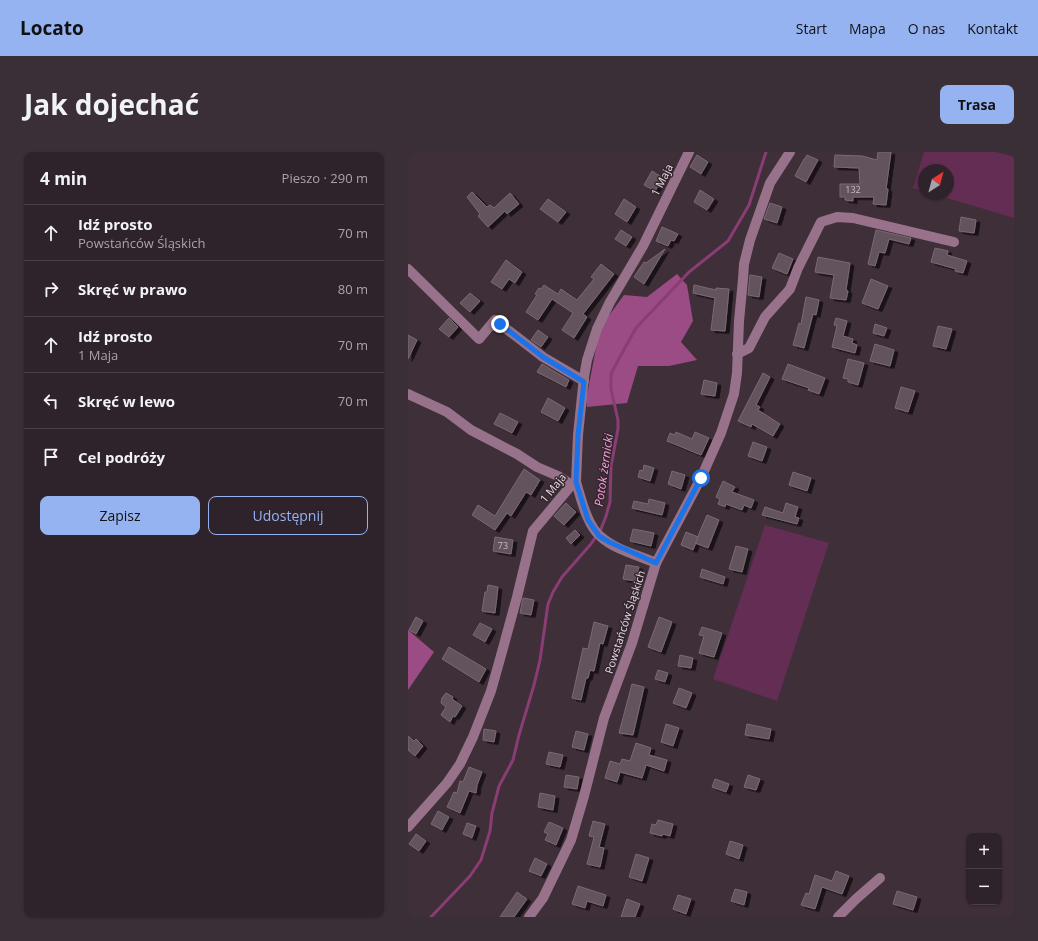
<!DOCTYPE html>
<html lang="pl">
<meta charset="utf-8">
<style>
:root{--surface:#2f232b;--page:#3b2f37;--text:#f1f3f6;--muted:#a7a4a9;--line:#4a4047;--accent:#95b2f1}
body{margin:0;font-family:"Open Sans",sans-serif;background:var(--page);color:var(--text)}
.controls{position:absolute;right:12px;bottom:12px;display:grid;overflow:hidden;border-radius:8px;box-shadow:0 1px 3px #0004}
.controls button{width:36px;height:36px;display:grid;place-items:center;padding:0;border:0;border-bottom:1px solid var(--line);background:var(--surface);color:var(--text);font:20px sans-serif}
.compass{position:absolute;left:510px;top:12px;width:36px;height:36px;border-radius:50%;background:var(--surface);box-shadow:0 1px 3px #0004;rotate:36deg}
.stop{position:absolute;width:12px;height:12px;margin:-9px;border:3px solid #1a73e8;border-radius:50%;background:#fff}
.stop.end{background:#1a73e8;border-color:#fff;box-shadow:0 1px 4px #0008}
.list{margin:0;padding:0;list-style:none}
h2{display:flex;justify-content:space-between;align-items:center;height:52px;margin:0;padding:0 16px;font-size:17px}
h2 small{font-size:13px;font-weight:400;color:var(--muted)}
.list li{display:grid;grid-template-columns:26px 1fr auto;gap:12px;align-items:center;box-sizing:border-box;height:56px;padding:0 16px;border-top:1px solid var(--line)}
.list b{display:block;font-size:15px;white-space:nowrap}
.list p{margin:0;font-size:13px;white-space:nowrap;color:var(--muted)}
.list em{font-size:13px;font-style:normal;color:var(--muted)}
.actions{display:flex;gap:8px;padding:12px 16px}
.actions a{flex:1;padding:9px 0;border:1px solid var(--accent);border-radius:8px;text-align:center;font-size:14px;color:var(--accent)}
.actions .main{background:var(--accent);color:#111}
.icon{flex:none;width:22px;height:22px;fill:none;stroke:currentColor;stroke-width:2;stroke-linecap:round;stroke-linejoin:round}
.map{position:relative;flex:none;width:606px;height:765px;overflow:hidden;border-radius:8px}
header{display:flex;align-items:center;gap:24px;box-sizing:border-box;height:56px;padding:0 20px;background:var(--accent);color:#111}
header strong{font-size:19px}
nav{display:flex;gap:22px;margin-inline-start:auto;font-size:14px}
.intro{display:flex;align-items:center;justify-content:space-between;box-sizing:border-box;height:96px;padding:0 24px}
h1{margin:0;font-size:28px}
.button{padding:10px 18px;border-radius:8px;background:var(--accent);color:#111;font-size:14px;font-weight:700}
main{display:flex;gap:24px;padding:0 24px}
aside{flex:1;background:var(--surface);border-radius:8px;box-shadow:0 1px 3px #0004}
.map>svg:first-child{display:block}
.green{fill:#642d54}
.forest{fill:#9b4c84}
.lines{fill:none;stroke-linecap:round;stroke-linejoin:round}
.stream{stroke:#8a3c74;stroke-width:3}
.building{fill:#63525d;stroke:#7b6974;filter:url(#shadow)}
.minor{stroke:#97728a;stroke-width:10}
.route{stroke:#1a73e8;stroke-width:5}
.labels{text-anchor:middle;stroke-width:3;stroke-linejoin:round;paint-order:stroke}
.number-label{font-size:9px;fill:#c6bac2}
.street-label{font-size:11px;fill:#e7dde3;stroke:#34252f}
.water-label{font-size:12px;font-style:italic;fill:#f69fda;stroke:#34252f}
</style>
<header>
<strong>Locato</strong>
<nav><a>Start</a><a>Mapa</a><a>O nas</a><a>Kontakt</a></nav>
</header>
<div class="intro"><h1>Jak dojechać</h1><a class="button">Trasa</a></div>
<main>
<aside>
<h2>4 min<small>Pieszo · 290 m</small></h2>
<ul class="list">
<li><svg class="icon" aria-label="ahead" viewBox="0 0 24 24"><path d="M12 20V5M6 11l6-6 6 6"/></svg><div><b>Idź prosto</b><p>Powstańców Śląskich</p></div><em>70 m</em></li>
<li><svg class="icon" aria-label="right" viewBox="0 0 24 24"><path d="M7 20v-9h11M14 6l5 5-5 5"/></svg><div><b>Skręć w prawo</b></div><em>80 m</em></li>
<li><svg class="icon" aria-label="ahead" viewBox="0 0 24 24"><path d="M12 20V5M6 11l6-6 6 6"/></svg><div><b>Idź prosto</b><p>1 Maja</p></div><em>70 m</em></li>
<li><svg class="icon" aria-label="left" viewBox="0 0 24 24"><path d="M17 20v-9H6M10 6l-5 5 5 5"/></svg><div><b>Skręć w lewo</b></div><em>70 m</em></li>
<li><svg class="icon" aria-label="arrive" viewBox="0 0 24 24"><path d="M6 21V4h12l-3 4 3 4H6"/></svg><div><b>Cel podróży</b></div></li>
</ul>
<div class="actions"><a class="main">Zapisz</a><a>Udostępnij</a></div>
</aside>
<div class="map">
<svg width="606" height="765" viewBox="0 0 606 765">
<defs>
<filter id="shadow"><feDropShadow dx="4" dy="2.5" stdDeviation="0" flood-color="#0009"/></filter>
</defs>
<rect width="100%" height="100%" fill="#3f2f39"/>
<!-- green -->
<g class="green">
<path d="M 516,0 L 588,0 L 606,5 L 606,66 L 526,42 L 540,42 L 540,18 L 516,18 L 516,39 L 505,36 Z"/>
<path d="M 357,373 L 421,391 L 369,549 L 305,527 Z"/>
</g>
<!-- forest -->
<g class="forest">
<path d="M 269,122 L 279,133 L 285,169 L 273,190 L 289,208 L 261,214 L 230,214 L 219,251 L 179,255 L 178,248 L 190,186 L 200,165 L 216,143 L 239,145 Z"/>
<path d="M 0,478 L 26,500 L 0,538 Z"/>
</g>
<g class="lines">
<!-- stream -->
<path class="stream" d="M 23,765 L 62,724 L 73,708 L 82,679 L 84,661 L 91,634 L 105,608 L 111,583 L 126,533 L 132,508 L 140,452 L 145,440 L 154,425 L 183,392 L 193,377 L 198,364 L 202,350 L 203,314 L 210,277 L 210,268 L 203,237 L 203,222 L 208,212 L 228,176 L 281,120 L 320,89 L 341,53 L 358,0"/>
</g>
<!-- building -->
<g class="building">
<path d="M 470,0 L 483,0 L 478,37 L 480,37 L 478,53 L 465,52 L 466,45 L 445,45 L 445,49 L 437,48 L 437,45 L 432,45 L 432,32 L 452,32 L 451,16 L 426,15 L 427,3 L 454,4 L 469,8 Z"/>
<path d="M 289,3 L 300,10 L 293,22 L 282,15 Z"/>
<path d="M 399,3 L 410,8 L 398,30 L 387,24 L 396,7 L 397,7 Z"/>
<path d="M 244,19 L 255,26 L 247,39 L 236,33 Z"/>
<path d="M 292,38 L 306,47 L 299,58 L 286,50 Z"/>
<path d="M 64,40 L 79,55 L 82,53 L 86,56 L 102,41 L 111,52 L 99,62 L 97,59 L 80,75 L 70,64 L 72,62 L 59,45 Z"/>
<path d="M 140,47 L 158,60 L 150,70 L 132,57 Z"/>
<path d="M 216,47 L 228,55 L 219,70 L 207,62 Z"/>
<path d="M 362,51 L 374,55 L 369,71 L 356,67 Z"/>
<path d="M 553,65 L 568,68 L 566,81 L 551,79 Z"/>
<path d="M 254,75 L 270,82 L 266,89 L 263,88 L 260,94 L 248,89 Z"/>
<path d="M 213,78 L 224,85 L 218,94 L 207,87 Z"/>
<path d="M 468,78 L 503,86 L 501,92 L 481,87 L 477,101 L 471,100 L 467,114 L 460,112 Z"/>
<path d="M 527,96 L 540,99 L 539,103 L 559,109 L 555,121 L 547,119 L 548,117 L 523,110 Z"/>
<path d="M 257,97 L 236,132 L 226,125 L 236,110 L 238,111 Z"/>
<path d="M 371,101 L 385,107 L 379,122 L 364,116 Z"/>
<path d="M 410,105 L 442,111 L 438,138 L 440,139 L 438,148 L 422,146 L 426,123 L 407,120 Z"/>
<path d="M 98,108 L 114,120 L 107,131 L 101,127 L 94,137 L 83,130 Z"/>
<path d="M 193,112 L 206,122 L 175,162 L 179,165 L 166,186 L 154,178 L 165,161 L 144,147 L 130,168 L 118,160 L 129,143 L 127,142 L 131,136 L 133,137 L 136,133 L 150,142 L 153,137 L 169,148 L 186,127 L 183,125 Z"/>
<path d="M 342,123 L 354,125 L 351,145 L 340,143 Z"/>
<path d="M 463,127 L 480,134 L 470,157 L 454,151 Z"/>
<path d="M 286,133 L 308,138 L 308,136 L 321,137 L 317,179 L 303,178 L 307,146 L 285,141 Z"/>
<path d="M 62,141 L 72,149 L 62,160 L 52,151 Z"/>
<path d="M 398,145 L 411,148 L 408,163 L 405,162 L 396,196 L 385,193 L 391,171 L 393,172 Z"/>
<path d="M 41,166 L 50,175 L 41,185 L 31,177 Z"/>
<path d="M 428,166 L 439,169 L 435,184 L 445,187 L 444,191 L 449,193 L 447,201 L 424,195 L 429,174 L 426,173 Z"/>
<path d="M 467,172 L 479,176 L 476,184 L 465,181 Z"/>
<path d="M 530,174 L 544,177 L 538,197 L 525,194 Z"/>
<path d="M 130,178 L 140,185 L 133,195 L 123,188 Z"/>
<path d="M 0,183 L 9,188 L 0,207 Z"/>
<path d="M 467,192 L 486,198 L 482,214 L 462,209 Z"/>
<path d="M 440,207 L 456,211 L 450,233 L 440,230 L 440,227 L 435,226 Z"/>
<path d="M 134,212 L 161,228 L 158,235 L 129,220 Z"/>
<path d="M 380,212 L 417,226 L 411,242 L 400,238 L 401,236 L 374,227 Z"/>
<path d="M 355,221 L 362,225 L 348,253 L 352,255 L 350,258 L 372,272 L 365,284 L 344,272 L 343,275 L 330,269 Z"/>
<path d="M 296,228 L 309,231 L 307,244 L 293,242 Z"/>
<path d="M 493,235 L 507,239 L 500,260 L 487,256 Z"/>
<path d="M 140,246 L 157,256 L 150,269 L 133,260 Z"/>
<path d="M 92,261 L 110,270 L 104,281 L 86,272 Z"/>
<path d="M 268,280 L 284,287 L 287,280 L 301,286 L 293,303 L 259,289 L 262,281 L 267,283 Z"/>
<path d="M 345,290 L 359,295 L 354,309 L 340,304 Z"/>
<path d="M 236,313 L 246,316 L 242,329 L 230,325 L 232,318 L 235,319 Z"/>
<path d="M 116,317 L 132,328 L 123,343 L 118,340 L 103,364 L 99,361 L 87,378 L 64,363 L 70,353 L 87,364 Z"/>
<path d="M 264,319 L 277,323 L 273,337 L 260,332 Z"/>
<path d="M 385,320 L 403,326 L 399,339 L 381,333 Z"/>
<path d="M 315,329 L 327,335 L 324,340 L 346,348 L 343,356 L 336,353 L 334,358 L 318,352 L 317,355 L 310,352 L 312,347 L 308,345 Z"/>
<path d="M 241,347 L 257,351 L 254,363 L 224,356 L 226,349 L 240,352 Z"/>
<path d="M 158,351 L 168,360 L 156,373 L 146,364 Z"/>
<path d="M 378,351 L 390,355 L 387,365 L 391,366 L 389,372 L 354,363 L 357,355 L 375,361 Z"/>
<path d="M 299,363 L 311,368 L 300,396 L 287,391 Z"/>
<path d="M 225,377 L 246,381 L 243,394 L 222,389 Z"/>
<path d="M 167,378 L 172,383 L 163,392 L 158,386 Z"/>
<path d="M 278,380 L 290,385 L 285,398 L 273,393 Z"/>
<path d="M 87,385 L 105,388 L 103,402 L 85,399 Z"/>
<path d="M 328,394 L 340,397 L 334,420 L 321,417 Z"/>
<path d="M 218,413 L 231,415 L 227,429 L 215,427 Z"/>
<path d="M 294,417 L 317,425 L 315,432 L 292,425 Z"/>
<path d="M 80,433 L 90,435 L 87,461 L 74,459 L 77,440 L 79,440 Z"/>
<path d="M 115,446 L 126,448 L 123,463 L 112,461 Z"/>
<path d="M 8,465 L 15,469 L 8,482 L 1,478 Z"/>
<path d="M 251,465 L 264,470 L 253,500 L 240,495 Z"/>
<path d="M 186,470 L 200,474 L 195,492 L 192,491 L 186,519 L 182,518 L 180,526 L 178,526 L 173,548 L 164,546 L 175,496 L 180,497 Z"/>
<path d="M 72,471 L 84,477 L 77,490 L 65,483 Z"/>
<path d="M 294,475 L 314,481 L 306,505 L 291,501 L 296,484 L 291,483 Z"/>
<path d="M 41,495 L 78,517 L 71,530 L 34,507 Z"/>
<path d="M 272,503 L 285,506 L 283,516 L 270,514 Z"/>
<path d="M 250,518 L 260,521 L 257,530 L 247,527 Z"/>
<path d="M 224,532 L 236,535 L 225,583 L 211,581 Z"/>
<path d="M 271,536 L 284,541 L 278,556 L 265,551 Z"/>
<path d="M 38,541 L 45,545 L 44,547 L 54,554 L 47,565 L 45,564 L 42,570 L 33,563 L 38,555 L 33,551 L 34,546 Z"/>
<path d="M 258,572 L 271,576 L 265,594 L 253,590 Z"/>
<path d="M 339,572 L 363,577 L 361,587 L 337,583 Z"/>
<path d="M 76,577 L 88,579 L 86,590 L 75,588 Z"/>
<path d="M 168,579 L 180,582 L 176,598 L 164,595 Z"/>
<path d="M 0,584 L 6,589 L 8,587 L 15,594 L 7,604 L 0,598 Z"/>
<path d="M 228,591 L 243,596 L 241,603 L 259,608 L 256,619 L 238,613 L 234,626 L 212,620 L 209,630 L 197,626 L 202,609 L 212,612 L 214,607 L 222,609 Z"/>
<path d="M 141,600 L 155,603 L 152,615 L 138,612 Z"/>
<path d="M 61,615 L 74,620 L 69,633 L 68,641 L 61,639 L 52,661 L 39,655 L 46,640 L 49,641 L 52,629 L 55,630 Z"/>
<path d="M 158,623 L 171,625 L 169,637 L 156,635 Z"/>
<path d="M 340,623 L 352,627 L 348,638 L 336,635 Z"/>
<path d="M 307,627 L 321,632 L 318,640 L 304,635 Z"/>
<path d="M 132,641 L 147,644 L 145,658 L 130,655 Z"/>
<path d="M 30,659 L 41,665 L 34,678 L 23,672 Z"/>
<path d="M 250,668 L 265,672 L 262,684 L 255,682 L 254,684 L 242,681 L 244,672 L 248,673 Z"/>
<path d="M 185,669 L 197,672 L 191,695 L 196,696 L 192,715 L 179,712 L 186,685 L 181,684 Z"/>
<path d="M 141,670 L 155,676 L 148,693 L 137,688 L 140,682 L 136,680 Z"/>
<path d="M 59,671 L 68,674 L 64,686 L 55,682 Z"/>
<path d="M 8,682 L 18,689 L 11,699 L 1,692 Z"/>
<path d="M 322,689 L 335,693 L 331,707 L 318,702 Z"/>
<path d="M 228,702 L 241,706 L 234,729 L 221,725 Z"/>
<path d="M 127,706 L 139,712 L 133,724 L 121,719 Z"/>
<path d="M 428,719 L 441,724 L 434,742 L 414,735 L 407,757 L 393,753 L 398,741 L 401,742 L 407,723 L 424,729 Z"/>
<path d="M 170,734 L 198,743 L 195,754 L 179,749 L 177,756 L 164,752 Z"/>
<path d="M 327,737 L 339,740 L 336,753 L 323,749 Z"/>
<path d="M 489,739 L 509,745 L 505,758 L 485,752 Z"/>
<path d="M 109,740 L 119,747 L 106,765 L 92,765 Z"/>
<path d="M 270,743 L 283,747 L 278,762 L 265,757 Z"/>
<path d="M 219,747 L 232,752 L 227,765 L 213,765 Z"/>
</g>
<g class="lines">
<!-- minor -->
<g class="minor">
<path d="M 0,117 L 71,187 L 87,168 L 135,205 L 176,229"/>
<path d="M 329,202 L 341,196 L 357,165 L 382,137 L 390,116 L 413,70 L 429,65 L 445,66 L 546,90"/>
<path d="M 0,242 L 39,260 L 63,278 L 109,302 L 129,315 L 150,324 L 164,333"/>
<path d="M 168,330 C 173,346 179,373 192,384 C 207,398 230,403 248,411"/>
<path d="M 0,675 L 39,631 L 52,612 L 65,585 L 83,539 L 92,507 L 109,445 L 125,379 L 161,336 L 168,330 L 170,283 L 176,225 L 179,208 L 189,177 L 202,150 L 235,94 L 281,0"/>
<path d="M 121,765 L 135,746 L 163,688 L 176,644 L 196,566 L 224,491 L 248,411 L 293,326 L 313,281 L 326,242 L 329,221 L 331,169 L 335,127 L 336,112 L 342,88 L 362,31 L 382,0"/>
<path d="M 430,765 L 448,747 L 472,726"/>
</g>
</g>
<g class="lines">
<!-- route -->
<path class="route" d="M 92,172 L 135,205 L 176,230 L 170,283 L 168,330 L 180,368 L 191,384 L 201,390 L 248,411 L 293,326"/>
</g>
<g class="labels">
<!-- number labels -->
<g class="number-label">
<text x="445" y="41">132</text>
<text x="95" y="397">73</text>
</g>
<!-- street labels -->
<g class="street-label">
<text transform="translate(254 28) rotate(-63)" y="4">1 Maja</text>
<text transform="translate(145 336) rotate(-50)" y="4">1 Maja</text>
<text transform="translate(217 470) rotate(-72)" y="4">Powstańców Śląskich</text>
</g>
<!-- water labels -->
<g class="water-label">
<text transform="translate(196 318) rotate(-82)" y="4">Potok żernicki</text>
</g>
</g>
</svg>
<div class="controls">
<button>+</button>
<button>−</button>
</div>
<svg class="compass" viewBox="-18 -18 36 36"><path d="M0-13l5 13h-10z" fill="#e53935"/><path d="M0 13l5-13h-10z" fill="#a7a4a9"/></svg>
<div class="stop" style="left:293px;top:326px"></div>
<div class="stop end" style="left:92px;top:172px"></div>
</div>
</main>
